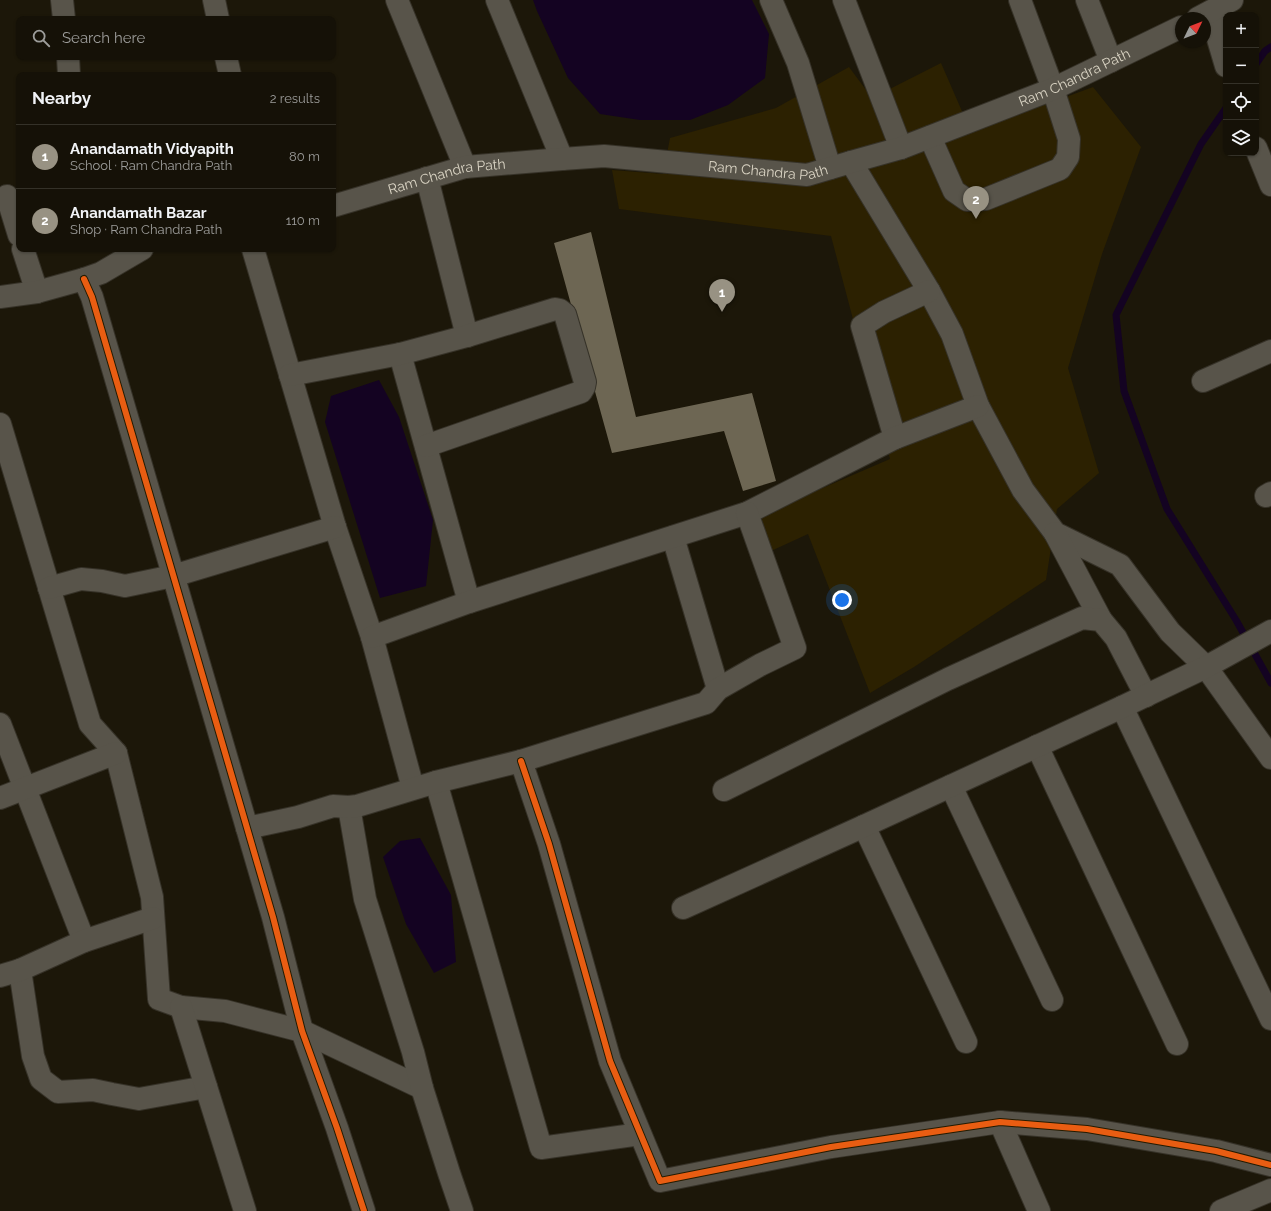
<!DOCTYPE html>
<meta charset="utf-8">
<style>
:root{--surface:#151107;--page:#221f15;--text:#f1f3f6;--muted:#9d9d9b;--line:#343128;--accent:#989283}
body{margin:0;font-family:Raleway,sans-serif;background:var(--page);color:var(--text)}
.controls{position:absolute;right:12px;top:12px;display:grid;overflow:hidden;border-radius:8px;box-shadow:0 1px 3px #0004}
.controls button{width:36px;height:36px;display:grid;place-items:center;padding:0;border:0;border-bottom:1px solid var(--line);background:var(--surface);color:var(--text);font:20px sans-serif}
.compass{position:absolute;left:1175px;top:12px;width:36px;height:36px;border-radius:50%;background:var(--surface);box-shadow:0 1px 3px #0004;rotate:47deg}
.you{position:absolute;left:842px;top:600px;width:14px;height:14px;margin:-10px;border:3px solid #fff;border-radius:50%;background:#1a73e8;box-shadow:0 0 0 6px #1a73e833}
.badge{display:grid;place-items:center;width:26px;height:26px;border-radius:50%;background:var(--accent);color:#fff;font-size:13px;font-weight:700}
.pin{position:absolute;translate:-50% -33px;filter:drop-shadow(0 1px 2px #0008)}
.pin::after{content:'';position:absolute;top:21px;width:14px;height:12px;background:inherit;clip-path:polygon(0 0,100% 0,50% 100%)}
.list{margin:0;padding:0;list-style:none}
h2{display:flex;justify-content:space-between;align-items:center;height:52px;margin:0;padding:0 16px;font-size:17px}
h2 small{font-size:13px;font-weight:400;color:var(--muted)}
.list li{display:grid;grid-template-columns:26px 1fr auto;gap:12px;align-items:center;box-sizing:border-box;height:64px;padding:0 16px;border-top:1px solid var(--line)}
.list b{display:block;font-size:15px;white-space:nowrap}
.list p{margin:0;font-size:13px;white-space:nowrap;color:var(--muted)}
.list em{font-size:13px;font-style:normal;color:var(--muted)}
.icon{flex:none;width:22px;height:22px;fill:none;stroke:currentColor;stroke-width:2;stroke-linecap:round;stroke-linejoin:round}
.map{position:relative;flex:none;width:1271px;height:1211px;overflow:hidden}
.search{position:absolute;background:var(--surface);box-shadow:0 1px 3px #0004;left:16px;top:16px;width:320px;height:44px;display:flex;align-items:center;gap:10px;box-sizing:border-box;padding:0 14px;border-radius:8px;color:var(--muted);font-size:15px}
.panel{position:absolute;background:var(--surface);box-shadow:0 1px 3px #0004;left:16px;top:72px;width:320px;height:180px;border-radius:8px}
.map>svg:first-child{display:block}
.built{fill:#2c2101}
.water{fill:#140322}
.lines{fill:none;stroke-linecap:round;stroke-linejoin:round}
.stream{stroke:#140322;stroke-width:7}
.building{fill:#6d6653}
.minor-casing{stroke:#363228;stroke-width:24}
.minor{stroke:#58544a;stroke-width:22}
.cycleway-casing{stroke:#241b01;stroke-width:8}
.cycleway{stroke:#e95d12;stroke-width:6}
.labels{text-anchor:middle;stroke-width:4;stroke-linejoin:round;paint-order:stroke}
.street-label{font-size:14px;fill:#dad4c4;stroke:#241b01}
</style>
<div class="map">
<svg width="1271" height="1211" viewBox="0 0 1271 1211">
<rect width="100%" height="100%" fill="#1c1709"/>
<!-- built -->
<path class="built" d="M 941,63 L 971,132 L 1093,87 L 1141,147 L 1102,254 L 1068,368 L 1099,473 L 1057,509 L 1046,580 L 914,667 L 870,693 L 808,534 L 771,551 L 760,515 L 890,459 L 831,236 L 619,209 L 612,170 L 663,174 L 670,138 L 776,108 L 849,67 L 872,98 Z"/>
<!-- water -->
<g class="water">
<path d="M 533,0 L 752,0 L 769,34 L 765,78 L 728,105 L 690,120 L 640,120 L 600,114 L 568,78 L 537,11 Z"/>
<path d="M 379,380 L 399,417 L 433,520 L 426,586 L 380,598 L 325,422 L 331,396 Z"/>
<path d="M 420,838 L 451,895 L 456,962 L 434,973 L 406,924 L 383,857 L 400,841 Z"/>
</g>
<g class="lines">
<!-- stream -->
<g class="stream">
<path d="M 1256,64 L 1265,51 L 1271,47"/>
<path d="M 1226,108 L 1201,144 L 1116,315 L 1124,391 L 1167,509 L 1236,620 L 1271,683"/>
</g>
</g>
<!-- building -->
<path class="building" d="M 591,232 L 636,417 L 752,393 L 776,481 L 743,491 L 724,431 L 612,453 L 554,243 Z"/>
<g class="lines">
<!-- minor casing -->
<g class="minor-casing">
<g id="minor">
<path d="M 62,0 L 64,19"/>
<path d="M 214,0 L 218,19"/>
<path d="M 397,0 L 465,167"/>
<path d="M 497,0 L 562,159"/>
<path d="M 771,0 L 798,63 L 830,168"/>
<path d="M 844,0 L 901,148"/>
<path d="M 1087,0 L 1111,61"/>
<path d="M 1210,12 L 1226,66"/>
<path d="M 1198,18 L 1232,0"/>
<path d="M 68,57 L 69,75"/>
<path d="M 226,57 L 230,75"/>
<path d="M 930,137 L 954,191 L 967,200 L 986,199 L 1060,169 L 1068,157 L 1069,139 L 1053,89 L 1020,0"/>
<path d="M 1256,148 L 1271,185"/>
<path d="M 851,162 L 929,291 L 952,334 L 978,406 L 1023,490 L 1055,533 L 1120,565 L 1170,632 L 1206,667 L 1271,758"/>
<path d="M 427,178 L 467,336"/>
<path d="M 7,196 L 19,235"/>
<path id="s1" d="M 333,206 L 465,167 L 562,159 L 604,156 L 807,175 L 851,162 L 901,148 L 1053,89 L 1181,27"/>
<path d="M 23,249 L 37,292"/>
<path d="M 253,249 L 335,527 L 372,637 L 413,788"/>
<path d="M 84,279 L 92,297 L 273,917 L 302,1031 L 337,1128 L 364,1211"/>
<path d="M 0,297 L 37,292 L 84,279 L 101,273 L 142,249"/>
<path d="M 400,354 L 469,602"/>
<path d="M 290,375 L 400,354 L 467,336 L 555,309 L 560,310 L 565,314 L 585,382 L 584,387 L 581,392 L 426,446"/>
<path d="M 1203,381 L 1271,351"/>
<path d="M 0,424 L 90,724 L 116,753 L 152,897 L 159,999 L 181,1007 L 225,1011 L 302,1031 L 422,1088"/>
<path d="M 895,438 L 862,326 L 884,312 L 929,291"/>
<path d="M 1266,496 L 1271,493"/>
<path d="M 1055,533 L 1101,620"/>
<path d="M 673,537 L 718,689"/>
<path d="M 49,588 L 81,579 L 102,581 L 125,586 L 173,576 L 335,527"/>
<path d="M 372,637 L 469,602 L 747,513 L 895,438 L 978,406"/>
<path d="M 1122,707 L 1271,1019"/>
<path d="M 0,724 L 84,941"/>
<path d="M 1037,746 L 1177,1044"/>
<path d="M 521,761 L 549,844 L 610,1061 L 660,1181 L 831,1147 L 1000,1122 L 1087,1129 L 1216,1151 L 1271,1165"/>
<path d="M 436,782 L 541,1148 L 640,1134"/>
<path d="M 951,786 L 1052,1000"/>
<path d="M 724,790 L 948,679 L 1082,618 L 1101,620 L 1116,638 L 1146,696"/>
<path d="M 0,798 L 116,753"/>
<path d="M 349,807 L 365,899 L 413,1052 L 422,1088 L 449,1173 L 462,1211"/>
<path d="M 864,826 L 966,1042"/>
<path d="M 247,828 L 298,817 L 333,806 L 349,807 L 357,806 L 436,782 L 521,761 L 706,703 L 718,689 L 760,665 L 795,648 L 747,513"/>
<path d="M 683,908 L 864,826 L 1122,707 L 1206,667 L 1271,631"/>
<path d="M 20,970 L 33,1056 L 41,1079 L 58,1092 L 93,1090 L 112,1094 L 139,1099 L 206,1087"/>
<path d="M 0,976 L 20,970 L 84,941 L 153,918"/>
<path d="M 181,1007 L 245,1211"/>
<path d="M 1000,1122 L 1039,1211"/>
<path d="M 1221,1211 L 1271,1190"/>
</g>
</g>
<!-- minor -->
<use href="#minor" class="minor"/>
<!-- cycleway casing -->
<g class="cycleway-casing">
<g id="cycleway">
<path d="M 84,279 L 92,297 L 273,917 L 302,1031 L 337,1128 L 364,1211"/>
<path d="M 521,761 L 549,844 L 610,1061 L 660,1181 L 831,1147 L 1000,1122 L 1087,1129 L 1216,1151 L 1271,1165"/>
</g>
</g>
<!-- cycleway -->
<use href="#cycleway" class="cycleway"/>
</g>
<g class="labels">
<!-- street labels -->
<g class="street-label">
<text dy="5" stroke="none"><textPath href="#s1" startOffset="766">Ram Chandra Path</textPath></text>
<text dy="5" stroke="none"><textPath href="#s1" startOffset="442">Ram Chandra Path</textPath></text>
<text dy="5" stroke="none"><textPath href="#s1" startOffset="118">Ram Chandra Path</textPath></text>
</g>
</g>
</svg>
<div class="controls">
<button>+</button>
<button>−</button>
<button><svg class="icon" aria-label="locate" viewBox="0 0 24 24"><circle cx="12" cy="12" r="6"/><path d="M12 2v4M12 18v4M2 12h4M18 12h4"/></svg></button>
<button><svg class="icon" aria-label="layers" viewBox="0 0 24 24"><path d="M12 4l9 5-9 5-9-5zM3 14l9 5 9-5"/></svg></button>
</div>
<svg class="compass" viewBox="-18 -18 36 36"><path d="M0-13l5 13h-10z" fill="#e53935"/><path d="M0 13l5-13h-10z" fill="#9d9d9b"/></svg>
<div class="you"></div>
<div class="pin badge" style="left:722px;top:312px">1</div>
<div class="pin badge" style="left:976px;top:219px">2</div>
<div class="search"><svg class="icon" aria-label="search" viewBox="0 0 24 24"><circle cx="10" cy="10" r="6"/><path d="M15 15l6 6"/></svg>Search here</div>
<section class="panel">
<h2>Nearby<small>2 results</small></h2>
<ul class="list">
<li><span class="badge">1</span><div><b>Anandamath Vidyapith</b><p>School · Ram Chandra Path</p></div><em>80 m</em></li>
<li><span class="badge">2</span><div><b>Anandamath Bazar</b><p>Shop · Ram Chandra Path</p></div><em>110 m</em></li>
</ul>
</section>
</div>
